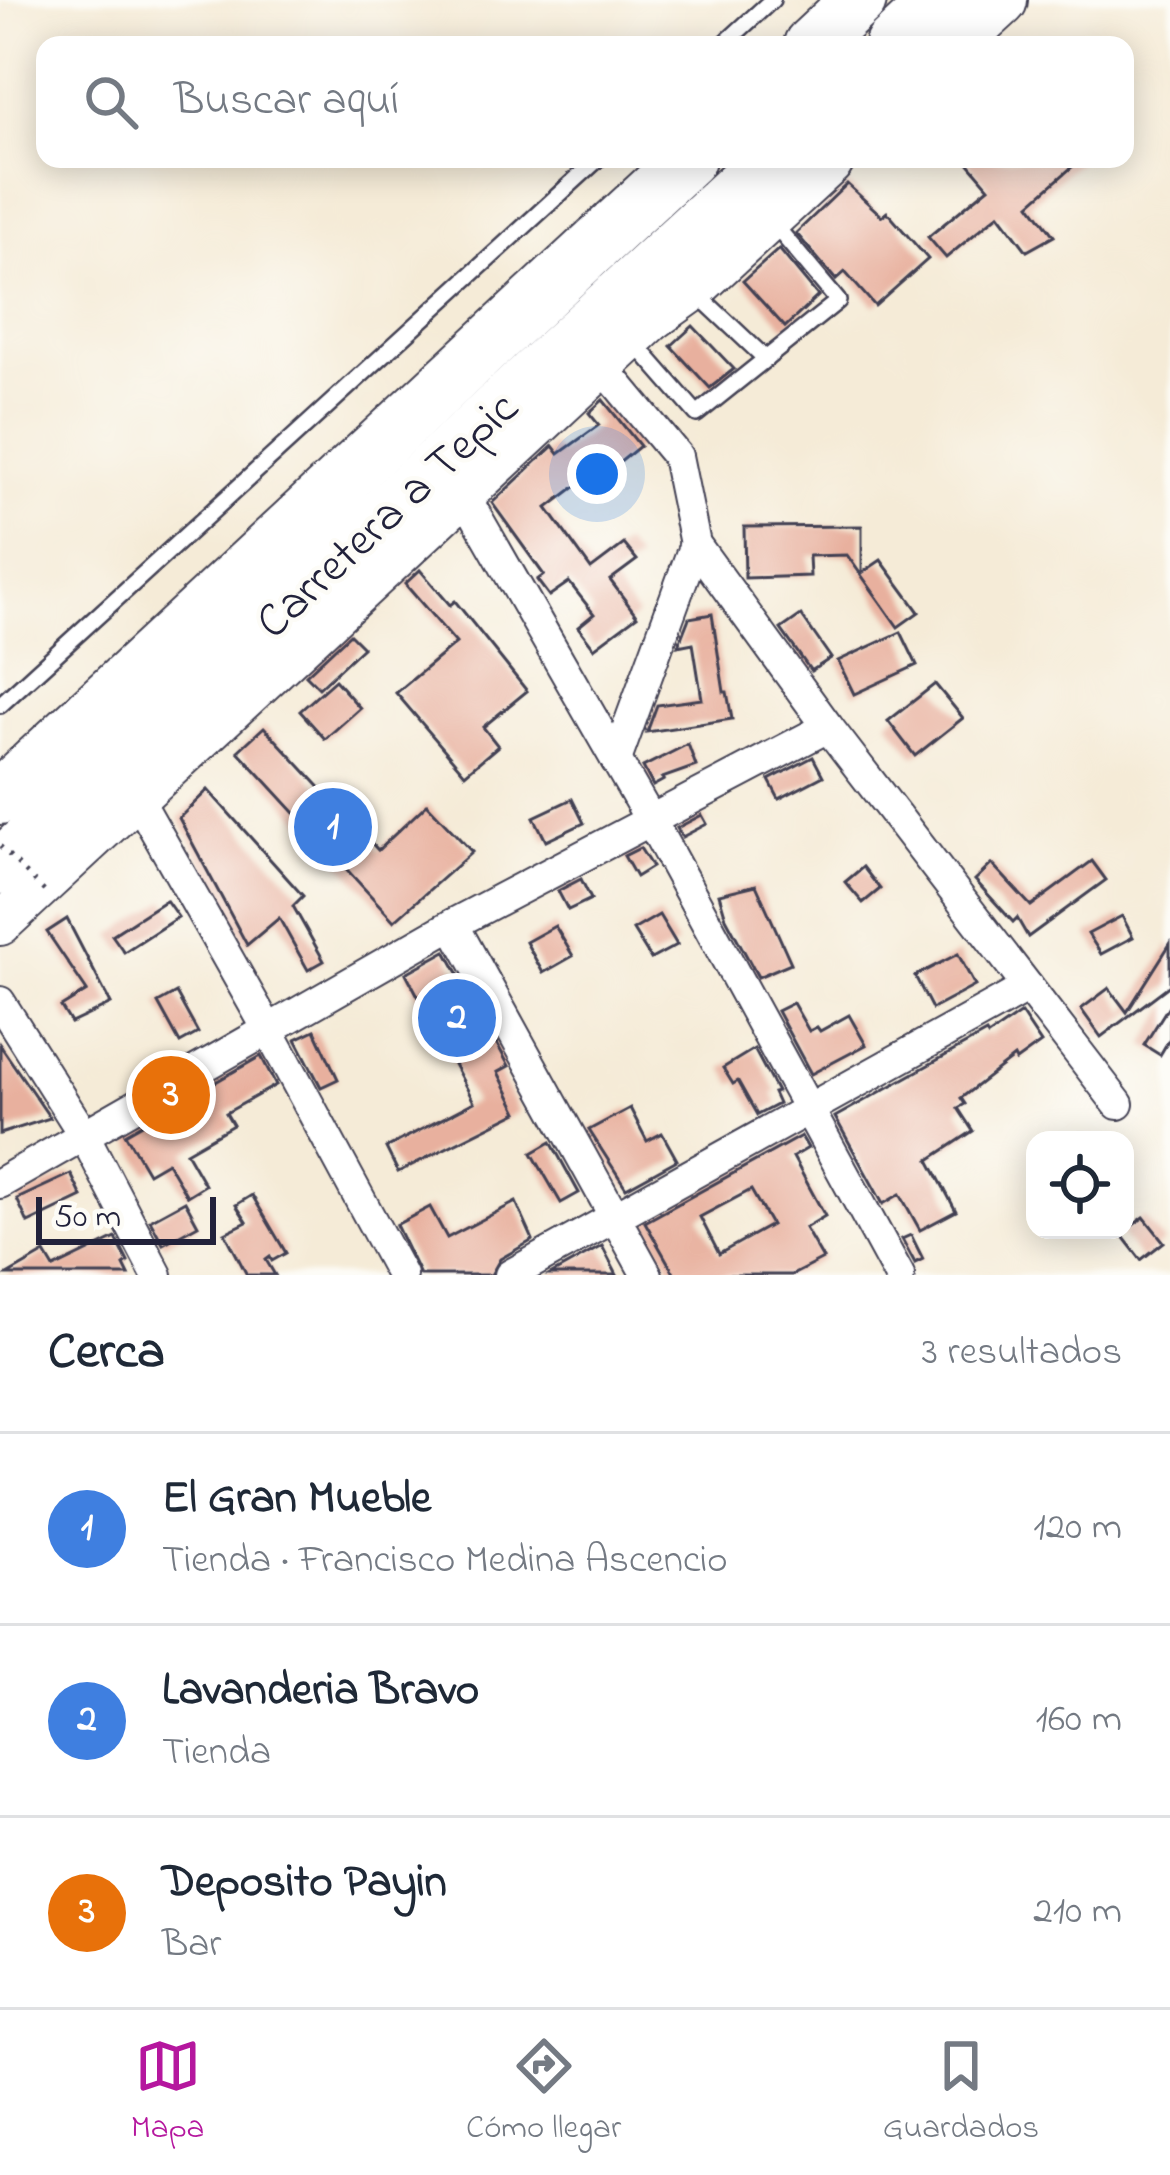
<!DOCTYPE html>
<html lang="es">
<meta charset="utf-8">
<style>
:root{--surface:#fff;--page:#f6f6f7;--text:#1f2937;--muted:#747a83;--line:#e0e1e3;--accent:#b5179e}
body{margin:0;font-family:"Indie Flower",sans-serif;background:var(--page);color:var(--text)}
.controls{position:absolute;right:36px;bottom:36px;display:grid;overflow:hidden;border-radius:24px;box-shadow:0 6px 30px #0003}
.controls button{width:108px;height:108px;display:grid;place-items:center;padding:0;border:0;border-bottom:3px solid var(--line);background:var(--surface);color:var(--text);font:60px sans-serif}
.scale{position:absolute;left:36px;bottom:30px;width:180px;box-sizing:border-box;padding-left:12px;border:6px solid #22223b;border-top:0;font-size:33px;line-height:42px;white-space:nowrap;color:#22223b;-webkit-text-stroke:9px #fdfcf7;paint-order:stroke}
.you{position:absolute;left:597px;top:474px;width:42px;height:42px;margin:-30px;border:9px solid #fff;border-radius:50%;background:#1a73e8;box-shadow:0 0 0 18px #1a73e833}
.badge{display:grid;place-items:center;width:78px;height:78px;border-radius:50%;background:var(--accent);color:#fff;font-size:39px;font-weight:700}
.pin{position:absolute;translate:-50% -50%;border:6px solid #fff;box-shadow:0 3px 12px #0006}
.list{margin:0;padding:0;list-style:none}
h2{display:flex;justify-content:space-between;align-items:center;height:156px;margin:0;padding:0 48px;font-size:51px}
h2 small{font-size:39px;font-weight:400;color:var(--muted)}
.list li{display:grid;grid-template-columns:78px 1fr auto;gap:36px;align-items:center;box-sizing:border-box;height:192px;padding:0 48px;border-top:3px solid var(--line)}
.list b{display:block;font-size:45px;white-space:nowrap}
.list p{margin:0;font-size:39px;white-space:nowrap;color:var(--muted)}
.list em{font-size:39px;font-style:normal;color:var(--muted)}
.icon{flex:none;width:66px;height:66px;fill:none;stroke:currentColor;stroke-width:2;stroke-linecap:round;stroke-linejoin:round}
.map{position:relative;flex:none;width:1170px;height:1275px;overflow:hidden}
.search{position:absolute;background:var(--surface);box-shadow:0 6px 30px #0003;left:36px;right:36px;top:36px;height:132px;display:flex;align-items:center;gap:30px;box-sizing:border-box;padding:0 42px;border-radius:24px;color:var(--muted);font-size:45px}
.sheet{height:732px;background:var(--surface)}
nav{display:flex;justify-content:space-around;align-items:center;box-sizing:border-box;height:168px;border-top:3px solid var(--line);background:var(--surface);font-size:33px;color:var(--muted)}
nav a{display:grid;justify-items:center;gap:6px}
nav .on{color:var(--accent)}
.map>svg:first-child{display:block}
.building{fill:#e8b09e;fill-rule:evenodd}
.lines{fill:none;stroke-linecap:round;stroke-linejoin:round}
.lane-casing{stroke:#424052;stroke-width:20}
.street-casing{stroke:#424052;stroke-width:34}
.secondary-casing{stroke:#424052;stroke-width:46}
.highway-casing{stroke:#424052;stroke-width:58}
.lane{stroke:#fff;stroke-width:15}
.street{stroke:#fff;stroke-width:30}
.secondary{stroke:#fff;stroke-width:42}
.highway{stroke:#fff;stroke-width:54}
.path-bridge{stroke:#424052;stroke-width:4.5;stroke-dasharray:3 9;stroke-linecap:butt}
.labels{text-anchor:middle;stroke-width:9;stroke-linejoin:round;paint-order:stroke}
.street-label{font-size:48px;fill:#22223b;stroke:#fdfcf7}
</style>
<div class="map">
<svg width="1170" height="1275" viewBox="0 0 1170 1275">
<rect width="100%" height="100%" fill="#fdfcf7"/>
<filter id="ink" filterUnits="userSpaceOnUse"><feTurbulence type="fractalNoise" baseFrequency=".00833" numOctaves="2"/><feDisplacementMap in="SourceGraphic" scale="24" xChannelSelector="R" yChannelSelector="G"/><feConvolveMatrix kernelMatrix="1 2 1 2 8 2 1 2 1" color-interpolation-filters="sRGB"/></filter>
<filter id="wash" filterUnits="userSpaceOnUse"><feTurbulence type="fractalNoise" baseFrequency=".004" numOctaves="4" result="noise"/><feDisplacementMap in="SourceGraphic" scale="48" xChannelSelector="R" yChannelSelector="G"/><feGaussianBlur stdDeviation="2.7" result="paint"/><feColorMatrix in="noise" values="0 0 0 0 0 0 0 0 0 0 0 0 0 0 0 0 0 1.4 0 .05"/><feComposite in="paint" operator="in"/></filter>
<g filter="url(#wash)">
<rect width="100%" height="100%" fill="#f5ebd7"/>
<g id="blocks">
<!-- building -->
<g class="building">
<path d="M 965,159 L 1081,159 L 1030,204 L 1054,236 L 1027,251 L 999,214 L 946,258 L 928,237 L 989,187 Z"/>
<path d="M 847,184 L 882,216 L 887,212 L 928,259 L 875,306 L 845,272 L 836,280 L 796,233 Z"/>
<path d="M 779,249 L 818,296 L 785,327 L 743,281 Z"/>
<path d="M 693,326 L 734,369 L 710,388 L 671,346 Z"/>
<path d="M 603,400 L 640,446 L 603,476 L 611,486 L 596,497 L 584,480 L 547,508 L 591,569 L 624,544 L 637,560 L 610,580 L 637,616 L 594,648 L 578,627 L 594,614 L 569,582 L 549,596 L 537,580 L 544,575 L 492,503 L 553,446 L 559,454 L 599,425 L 589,413 Z"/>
<path d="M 862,526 L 862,573 L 881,560 L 919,612 L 898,627 L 847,555 L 809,556 L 810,576 L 745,578 L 744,527 Z"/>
<path d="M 420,570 L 450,605 L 455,601 L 527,691 L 483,727 L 498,746 L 465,774 L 396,693 L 456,643 L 405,584 Z"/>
<path d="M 712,614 L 724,692 L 727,692 L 732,719 L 647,732 L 657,705 L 702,699 L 693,643 L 678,646 L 689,618 Z"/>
<path d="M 801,615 L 831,658 L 811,671 L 781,629 Z"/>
<path d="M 901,632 L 917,665 L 854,694 L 838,661 Z"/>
<path d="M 350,634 L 363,647 L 319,688 L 306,675 Z"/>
<path d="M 335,680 L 360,708 L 325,739 L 300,711 Z"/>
<path d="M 935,684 L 963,718 L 915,756 L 888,721 Z"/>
<path d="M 264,727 L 378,850 L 427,804 L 472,852 L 394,921 L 238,751 Z"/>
<path d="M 688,744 L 696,766 L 662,778 L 664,780 L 653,786 L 643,767 Z"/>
<path d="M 813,757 L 823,776 L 779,799 L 769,780 Z"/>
<path d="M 208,790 L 303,896 L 293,906 L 324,961 L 308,970 L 279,918 L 247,945 L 179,818 Z"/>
<path d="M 572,799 L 584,823 L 546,841 L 534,817 Z"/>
<path d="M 702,815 L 707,824 L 682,837 L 677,828 Z"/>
<path d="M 640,848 L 652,867 L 636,877 L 624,856 Z"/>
<path d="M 1092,861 L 1106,880 L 1028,937 L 1017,918 L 1013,922 L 975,880 L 992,864 L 1031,906 Z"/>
<path d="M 863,867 L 880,889 L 863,903 L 845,882 Z"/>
<path d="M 581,879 L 591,899 L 568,910 L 558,891 Z"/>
<path d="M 756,885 L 791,963 L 758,977 L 726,918 L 719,894 Z"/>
<path d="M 166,900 L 178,917 L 124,952 L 112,935 Z"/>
<path d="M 659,915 L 677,945 L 651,959 L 633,930 Z"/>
<path d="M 1122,916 L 1133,937 L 1101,954 L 1088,934 Z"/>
<path d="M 67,919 L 111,1004 L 71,1023 L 61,1007 L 87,991 L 47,932 Z"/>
<path d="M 555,926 L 573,956 L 543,973 L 526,942 Z"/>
<path d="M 1170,944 L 1170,985 L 1101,1037 L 1081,1009 L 1109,988 L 1127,1012 Z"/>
<path d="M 446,951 L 509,1066 L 498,1072 L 518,1112 L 398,1172 L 386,1148 L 474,1102 L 406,973 Z"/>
<path d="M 958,954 L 975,986 L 932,1009 L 915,976 Z"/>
<path d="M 176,993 L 198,1033 L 180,1043 L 158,1003 Z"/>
<path d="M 793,1003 L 809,1031 L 817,1027 L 820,1031 L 849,1015 L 866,1045 L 811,1074 L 777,1011 Z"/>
<path d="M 1170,1004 L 1170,1038 L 1160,1055 L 1144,1045 Z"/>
<path d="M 1021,1013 L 1041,1043 L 1016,1061 L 1014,1057 L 961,1098 L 965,1104 L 958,1108 L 973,1131 L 929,1160 L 956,1211 L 920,1230 L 900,1194 L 883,1204 L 835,1117 L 986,1033 L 988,1036 Z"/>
<path d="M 315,1030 L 338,1079 L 321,1087 L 296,1039 Z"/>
<path d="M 0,1045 L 50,1118 L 0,1134 Z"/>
<path d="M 754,1049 L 777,1092 L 773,1093 L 778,1104 L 757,1115 L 738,1081 L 733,1084 L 723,1068 Z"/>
<path d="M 261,1056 L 276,1085 L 226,1113 L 233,1125 L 186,1152 L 205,1185 L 187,1196 L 167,1162 L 148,1173 L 125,1134 Z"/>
<path d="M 630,1108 L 647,1141 L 662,1133 L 677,1160 L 626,1188 L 589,1130 Z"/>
<path d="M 801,1136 L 808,1148 L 793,1157 L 825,1216 L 805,1228 L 823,1259 L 792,1275 L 675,1275 L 645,1222 ZM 751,1190 L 771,1225 L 719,1254 L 700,1217 Z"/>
<path d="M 551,1142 L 579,1193 L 561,1203 L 532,1153 Z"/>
<path d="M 71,1174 L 82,1197 L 28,1223 L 17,1199 Z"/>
<path d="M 252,1195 L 286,1253 L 272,1261 L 270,1257 L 266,1260 L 275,1275 L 247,1275 L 225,1233 L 247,1222 L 236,1205 Z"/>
<path d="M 185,1201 L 198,1225 L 163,1244 L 150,1220 Z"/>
<path d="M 516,1202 L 533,1240 L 500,1259 L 491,1275 L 420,1275 L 396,1225 L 430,1207 L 447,1238 Z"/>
<path d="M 1144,1217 L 1164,1242 L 1141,1260 L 1121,1234 Z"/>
<path d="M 911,1235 L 923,1259 L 915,1263 L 902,1239 Z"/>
<path d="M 116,1238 L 128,1262 L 124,1265 L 129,1275 L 7,1275 L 45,1253 L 54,1268 Z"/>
<path d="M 602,1246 L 617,1275 L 550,1275 Z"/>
</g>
</g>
</g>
<g filter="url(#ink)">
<use href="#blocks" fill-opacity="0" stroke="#424052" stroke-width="3"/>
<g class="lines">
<!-- lane casing -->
<g class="lane-casing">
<g id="lane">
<path d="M 723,45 L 772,0"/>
<path d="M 694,291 L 766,359"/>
<path d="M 635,343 L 697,414 L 838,301 L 772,222"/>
<path d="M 0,705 L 598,159"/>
</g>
</g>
<!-- street casing -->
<g class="street-casing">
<g id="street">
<path d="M 602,366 L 677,456 L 695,544 L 828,727 L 1118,1104"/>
<path d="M 463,493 L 650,819 L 899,1275"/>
<path d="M 616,760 L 695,544"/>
<path d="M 128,782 L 269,1031 L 401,1275"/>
<path d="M 453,924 L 647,1275"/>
<path d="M 0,1002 L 84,1135 L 157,1275"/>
<path d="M 0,1183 L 453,924 L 828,727"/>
<path d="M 510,1275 L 1028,987"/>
</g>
</g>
<!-- secondary casing -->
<g class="secondary-casing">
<path id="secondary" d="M 0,924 L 655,317"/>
</g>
<!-- highway casing -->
<g class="highway-casing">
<g id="highway">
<path d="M 811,45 L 859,0"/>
<path d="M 892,45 L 940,0"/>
<path d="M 951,45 L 1000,0"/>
<path d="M 626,331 L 689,286 L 827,159"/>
<path d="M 0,797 L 688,159"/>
<path d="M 0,867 L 769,159"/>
</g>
</g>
<!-- lane -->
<use href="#lane" class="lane"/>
<!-- street -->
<use href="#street" class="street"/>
<!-- secondary -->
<use href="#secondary" class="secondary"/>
<!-- highway -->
<use href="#highway" class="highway"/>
<!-- path-bridge -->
<path class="path-bridge" d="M 0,846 L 49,896"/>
</g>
</g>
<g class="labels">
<!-- street labels -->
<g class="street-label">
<text transform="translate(385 513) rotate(-43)" y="17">Carretera a Tepic</text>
</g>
</g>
</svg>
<div class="controls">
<button><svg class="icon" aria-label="locate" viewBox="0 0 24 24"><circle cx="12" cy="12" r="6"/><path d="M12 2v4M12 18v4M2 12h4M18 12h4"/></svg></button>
</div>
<div class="scale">50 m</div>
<div class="you"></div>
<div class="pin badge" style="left:333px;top:827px;background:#3f7fe0">1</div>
<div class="pin badge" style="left:457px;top:1018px;background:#3f7fe0">2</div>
<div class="pin badge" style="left:171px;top:1095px;background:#e8710a">3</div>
<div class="search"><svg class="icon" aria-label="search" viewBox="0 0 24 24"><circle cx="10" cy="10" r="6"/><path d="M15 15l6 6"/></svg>Buscar aquí</div>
</div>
<section class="sheet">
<h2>Cerca<small>3 resultados</small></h2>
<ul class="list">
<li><span class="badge" style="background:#3f7fe0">1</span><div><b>El Gran Mueble</b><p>Tienda · Francisco Medina Ascencio</p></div><em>120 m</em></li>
<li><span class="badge" style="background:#3f7fe0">2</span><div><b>Lavanderia Bravo</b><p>Tienda</p></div><em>160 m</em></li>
<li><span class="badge" style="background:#e8710a">3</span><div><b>Deposito Payin</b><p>Bar</p></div><em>210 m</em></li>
</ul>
</section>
<nav>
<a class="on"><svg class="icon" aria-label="map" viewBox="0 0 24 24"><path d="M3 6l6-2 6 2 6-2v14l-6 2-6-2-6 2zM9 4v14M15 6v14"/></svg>Mapa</a>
<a><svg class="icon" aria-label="directions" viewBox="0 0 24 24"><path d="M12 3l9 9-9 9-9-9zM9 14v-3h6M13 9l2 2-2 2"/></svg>Cómo llegar</a>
<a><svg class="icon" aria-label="saved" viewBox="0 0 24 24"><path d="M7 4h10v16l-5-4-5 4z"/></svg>Guardados</a>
</nav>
